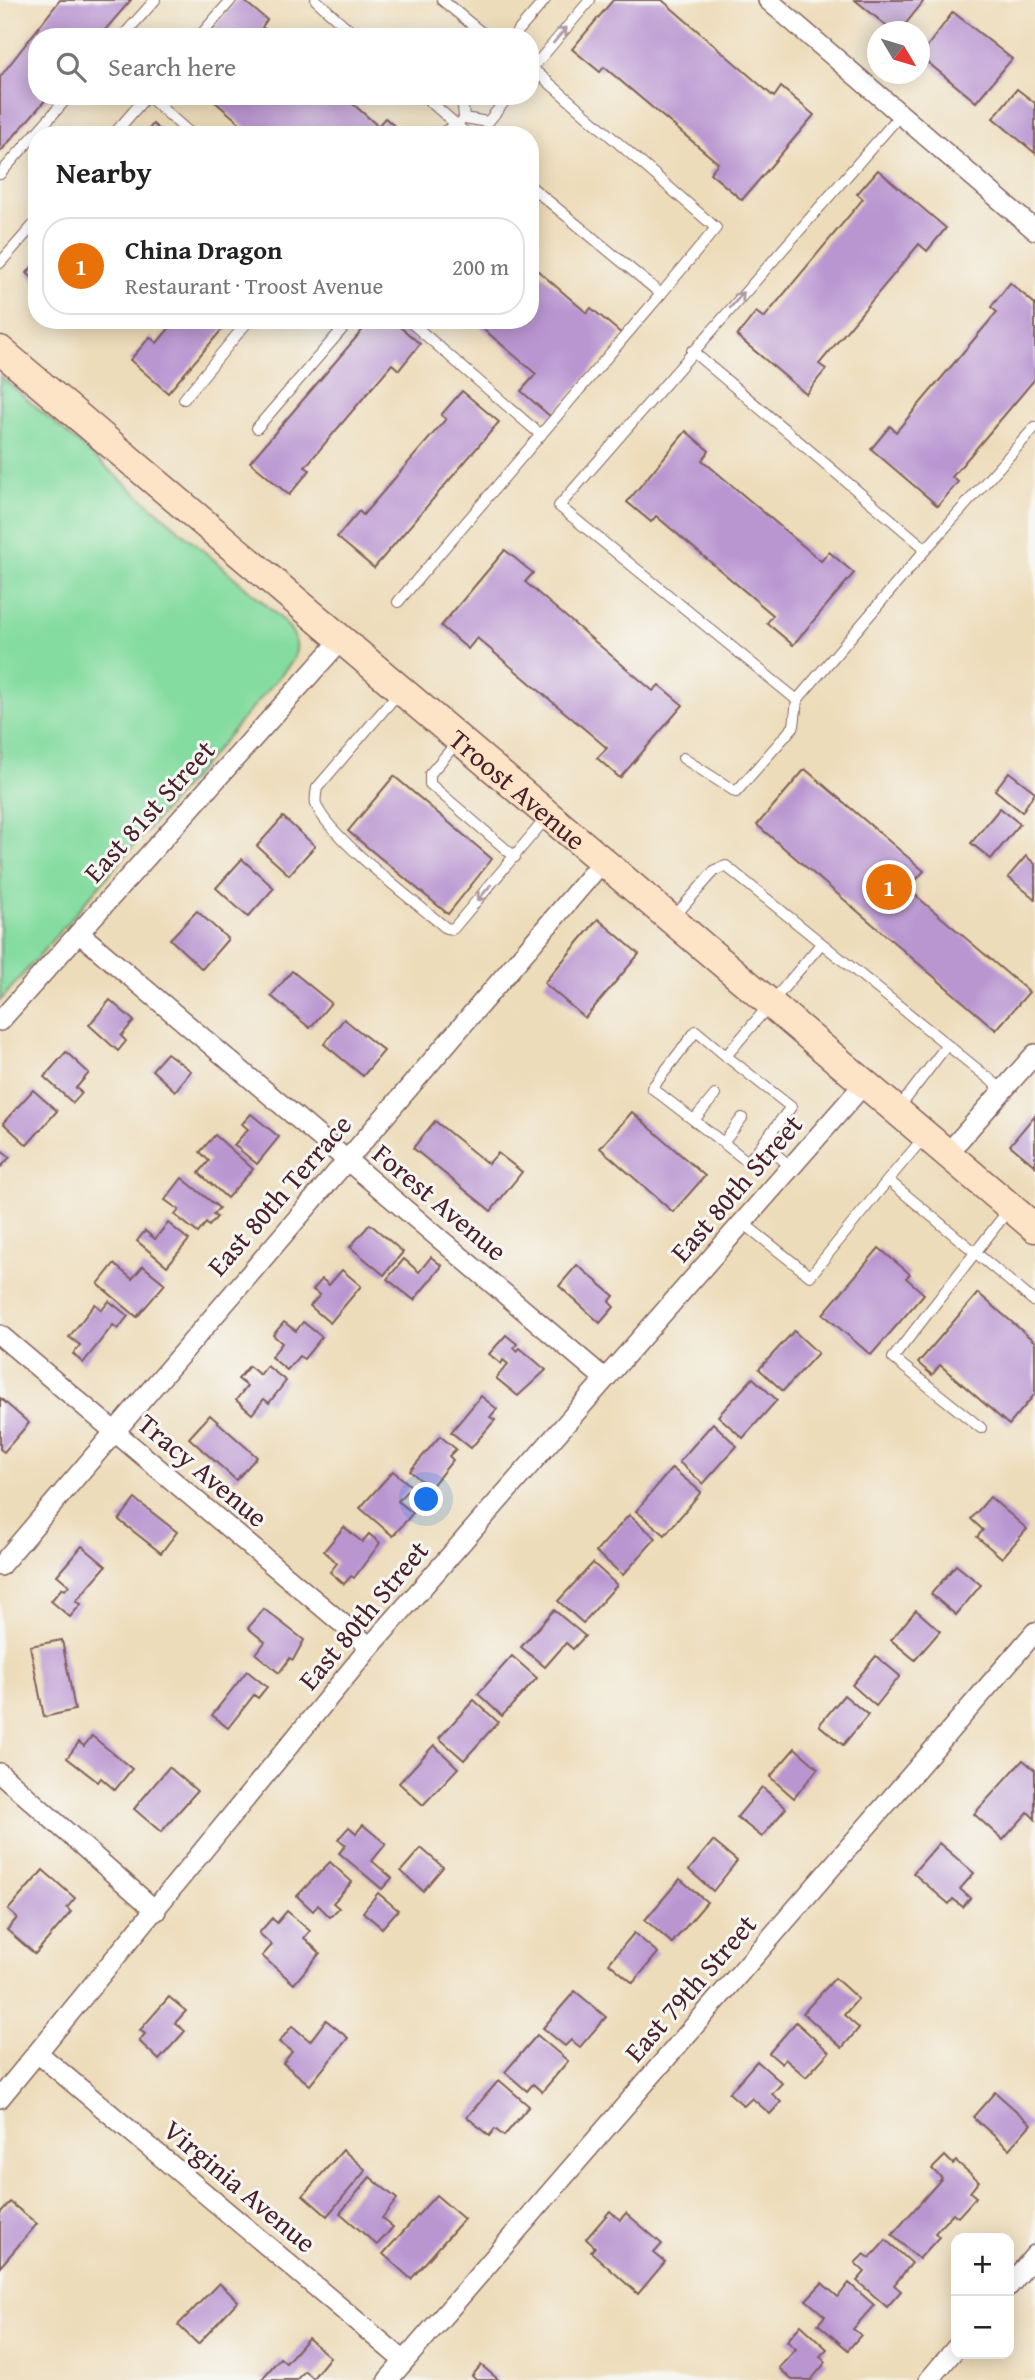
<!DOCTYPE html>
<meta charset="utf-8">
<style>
:root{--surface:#fff;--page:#f2f2f2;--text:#222;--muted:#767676;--line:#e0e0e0;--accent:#d93025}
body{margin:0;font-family:"Gentium Book Plus",serif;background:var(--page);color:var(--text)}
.controls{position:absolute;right:21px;bottom:21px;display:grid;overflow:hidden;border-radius:14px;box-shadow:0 4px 18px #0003}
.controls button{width:63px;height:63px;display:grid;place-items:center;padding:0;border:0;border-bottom:2px solid var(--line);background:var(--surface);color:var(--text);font:35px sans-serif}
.compass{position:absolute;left:867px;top:21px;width:63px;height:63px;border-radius:50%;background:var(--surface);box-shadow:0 4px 18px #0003;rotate:128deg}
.you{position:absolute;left:427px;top:1500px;width:24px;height:24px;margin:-18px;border:5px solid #fff;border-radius:50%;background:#1a73e8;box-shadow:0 0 0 10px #1a73e833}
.badge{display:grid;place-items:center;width:46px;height:46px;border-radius:50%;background:var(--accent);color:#fff;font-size:23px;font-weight:700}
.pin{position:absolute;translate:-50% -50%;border:4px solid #fff;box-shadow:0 2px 7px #0006}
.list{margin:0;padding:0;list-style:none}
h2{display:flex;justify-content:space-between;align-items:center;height:91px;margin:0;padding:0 28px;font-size:30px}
h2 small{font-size:23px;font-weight:400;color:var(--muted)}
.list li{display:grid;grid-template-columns:46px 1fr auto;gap:21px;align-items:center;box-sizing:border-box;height:98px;margin:0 14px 14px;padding:0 14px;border:2px solid var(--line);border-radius:28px}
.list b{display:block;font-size:26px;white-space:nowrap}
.list p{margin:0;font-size:23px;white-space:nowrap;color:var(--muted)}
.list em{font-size:23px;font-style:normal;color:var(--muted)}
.icon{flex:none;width:38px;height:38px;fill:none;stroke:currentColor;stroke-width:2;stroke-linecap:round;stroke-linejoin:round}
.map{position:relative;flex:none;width:1035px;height:2380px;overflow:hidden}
.search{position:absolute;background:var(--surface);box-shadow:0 4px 18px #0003;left:28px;top:28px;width:511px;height:77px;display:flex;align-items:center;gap:18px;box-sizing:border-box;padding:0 24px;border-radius:28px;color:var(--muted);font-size:26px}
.panel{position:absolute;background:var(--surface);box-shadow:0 4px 18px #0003;left:28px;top:126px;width:511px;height:203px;border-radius:28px}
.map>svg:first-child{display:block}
.green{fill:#85dca0;stroke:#687e66;stroke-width:2}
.building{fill:#ba96d1}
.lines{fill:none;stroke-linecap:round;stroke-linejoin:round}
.service-casing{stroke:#83615d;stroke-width:12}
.minor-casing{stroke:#83615d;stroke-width:22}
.secondary-casing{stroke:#83615d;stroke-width:31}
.service{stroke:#fff;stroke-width:10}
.minor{stroke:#fff;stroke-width:19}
.secondary{stroke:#fee4c6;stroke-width:28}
.oneway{stroke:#ae9aa0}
.labels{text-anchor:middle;stroke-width:6;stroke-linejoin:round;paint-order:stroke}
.street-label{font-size:28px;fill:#4a1f2b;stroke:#f6f6f2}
</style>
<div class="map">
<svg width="1035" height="2380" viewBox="0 0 1035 2380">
<rect width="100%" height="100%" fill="#f6f6f2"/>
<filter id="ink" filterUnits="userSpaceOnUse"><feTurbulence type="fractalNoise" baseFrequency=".0143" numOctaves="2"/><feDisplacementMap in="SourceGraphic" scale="14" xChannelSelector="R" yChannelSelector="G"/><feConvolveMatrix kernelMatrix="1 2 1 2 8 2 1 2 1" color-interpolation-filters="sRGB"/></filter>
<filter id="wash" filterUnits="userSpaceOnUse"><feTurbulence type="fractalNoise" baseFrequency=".00686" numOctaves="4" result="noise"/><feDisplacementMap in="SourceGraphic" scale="28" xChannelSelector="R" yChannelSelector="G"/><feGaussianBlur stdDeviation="1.57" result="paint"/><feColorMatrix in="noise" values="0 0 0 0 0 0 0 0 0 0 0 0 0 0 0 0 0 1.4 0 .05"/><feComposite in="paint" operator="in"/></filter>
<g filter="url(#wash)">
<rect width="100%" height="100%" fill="#eddcb9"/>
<!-- green -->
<path class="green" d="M 0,376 L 263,602 C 280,618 308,637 291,663 L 0,1001 Z"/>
<g id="blocks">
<!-- building -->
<g class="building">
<path d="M 60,0 L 131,0 L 99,37 L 37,37 L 37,96 L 49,96 L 0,152 L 0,77 Z"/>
<path d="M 237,0 L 243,0 L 267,20 L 262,27 L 274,37 L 206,37 Z"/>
<path d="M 613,0 L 662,0 L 774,97 L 781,87 L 814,115 L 742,200 L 710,173 L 718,163 L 604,67 L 600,72 L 572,49 Z"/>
<path d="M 855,0 L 920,0 L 923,2 L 899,32 L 894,32 Z"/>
<path d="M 953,12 L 1012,59 L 976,102 L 920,56 Z"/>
<path d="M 1017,89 L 1035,103 L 1035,153 L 993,118 Z"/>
<path d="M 208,96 L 344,96 L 378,126 L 385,118 L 405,135 L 254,135 Z"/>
<path d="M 153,124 L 166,135 L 144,135 Z"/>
<path d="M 878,170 L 946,228 L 927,251 L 919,244 L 819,364 L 826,369 L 806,394 L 737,336 L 756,312 L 764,318 L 863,199 L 857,194 Z"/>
<path d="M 37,261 L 37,282 L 27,273 Z"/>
<path d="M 530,264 L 587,313 L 591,308 L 622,334 L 551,417 L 521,391 L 536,374 L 473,320 L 530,320 Z"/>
<path d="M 1010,283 L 1035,304 L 1035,379 L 952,477 L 958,482 L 938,506 L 871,449 L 890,426 L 896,432 L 997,312 L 991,307 Z"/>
<path d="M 176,320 L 230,320 L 168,393 L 130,360 L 150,337 L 157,343 Z"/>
<path d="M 371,320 L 392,320 L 420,344 L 399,370 L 392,364 L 305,467 L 310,470 L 289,495 L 250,462 Z"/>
<path d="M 462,391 L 499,422 L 374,568 L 337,537 L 359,511 L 363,515 L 446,419 L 441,415 Z"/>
<path d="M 686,431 L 709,451 L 702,460 L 821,561 L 829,552 L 854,573 L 793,645 L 767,623 L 773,615 L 656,516 L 651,522 L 627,502 Z"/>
<path d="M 505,550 L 533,573 L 525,582 L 653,691 L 659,685 L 683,705 L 620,778 L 597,758 L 607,748 L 477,638 L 468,649 L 441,626 Z"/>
<path d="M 805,769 L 924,871 L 908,889 L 1029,992 L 996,1030 L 757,825 Z"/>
<path d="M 1009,772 L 1035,792 L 1022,812 L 995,790 Z"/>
<path d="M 394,776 L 492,859 L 448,914 L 348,831 Z"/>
<path d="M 1000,808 L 1020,824 L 991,859 L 971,843 Z"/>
<path d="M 283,817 L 315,846 L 289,875 L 257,846 Z"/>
<path d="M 1026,856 L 1035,864 L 1035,899 L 1008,877 Z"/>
<path d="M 242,859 L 274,888 L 248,917 L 216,888 Z"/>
<path d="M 197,911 L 228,939 L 202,969 L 170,939 Z"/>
<path d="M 598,919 L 639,954 L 585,1018 L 544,983 Z"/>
<path d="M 292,971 L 331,1003 L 310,1028 L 271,996 Z"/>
<path d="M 110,1000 L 134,1021 L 121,1036 L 126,1041 L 118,1051 L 89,1025 Z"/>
<path d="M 344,1019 L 384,1051 L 363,1076 L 324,1044 Z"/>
<path d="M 66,1052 L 89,1073 L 76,1088 L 82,1093 L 73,1103 L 44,1077 Z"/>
<path d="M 167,1053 L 191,1071 L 175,1091 L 152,1070 Z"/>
<path d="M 33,1090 L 57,1111 L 27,1145 L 3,1123 Z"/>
<path d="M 632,1112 L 705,1176 L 673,1212 L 600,1148 Z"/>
<path d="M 251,1114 L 279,1137 L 257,1164 L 234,1145 L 248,1129 L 242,1124 Z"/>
<path d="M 1035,1115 L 1035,1166 L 1010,1145 Z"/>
<path d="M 435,1121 L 488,1164 L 498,1153 L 522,1172 L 491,1211 L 413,1148 Z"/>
<path d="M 215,1135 L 253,1169 L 227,1198 L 199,1173 L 209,1161 L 200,1152 Z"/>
<path d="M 0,1149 L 10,1157 L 0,1168 Z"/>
<path d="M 182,1178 L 219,1208 L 213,1215 L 217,1217 L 209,1226 L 206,1223 L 198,1233 L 175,1215 L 179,1210 L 165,1200 Z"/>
<path d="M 168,1223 L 189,1240 L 167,1266 L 137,1241 L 145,1231 L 155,1239 Z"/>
<path d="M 370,1224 L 403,1252 L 384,1275 L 350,1247 Z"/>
<path d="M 879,1248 L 910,1274 L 906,1278 L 924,1294 L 871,1355 L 823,1314 Z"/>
<path d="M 431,1257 L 442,1266 L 414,1300 L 387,1279 L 404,1259 L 419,1272 Z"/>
<path d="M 114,1264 L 132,1279 L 143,1266 L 165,1284 L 137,1317 L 98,1284 Z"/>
<path d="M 577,1265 L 614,1296 L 609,1302 L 614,1307 L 600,1323 L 559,1286 Z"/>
<path d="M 342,1270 L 361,1286 L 330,1323 L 310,1306 L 320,1295 L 313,1290 L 322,1279 L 329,1285 Z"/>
<path d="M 978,1293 L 1035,1342 L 1035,1394 L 1009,1425 L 940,1365 L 932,1375 L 918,1363 Z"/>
<path d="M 109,1301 L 128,1316 L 118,1329 L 113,1325 L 83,1363 L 73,1354 L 80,1345 L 69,1337 L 95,1304 L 102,1310 Z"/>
<path d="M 284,1322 L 296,1331 L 303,1322 L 322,1337 L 304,1359 L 299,1356 L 287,1370 L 271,1357 L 282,1343 L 273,1335 Z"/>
<path d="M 794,1331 L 818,1353 L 783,1391 L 759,1369 Z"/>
<path d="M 506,1335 L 517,1344 L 514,1348 L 517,1351 L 520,1348 L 546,1370 L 518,1396 L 496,1378 L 508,1364 L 503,1360 L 501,1364 L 489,1354 Z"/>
<path d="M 249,1366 L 260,1375 L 267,1366 L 286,1381 L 269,1403 L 264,1399 L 252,1414 L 236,1400 L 247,1386 L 238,1379 Z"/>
<path d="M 753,1378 L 777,1400 L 743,1438 L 718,1416 Z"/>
<path d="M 481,1396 L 497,1409 L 490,1417 L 495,1420 L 471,1448 L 451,1432 Z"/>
<path d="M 0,1398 L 29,1423 L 4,1452 L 0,1449 Z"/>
<path d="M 210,1415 L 257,1457 L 236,1480 L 189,1438 Z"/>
<path d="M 713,1423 L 737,1446 L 703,1484 L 679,1462 Z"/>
<path d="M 440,1436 L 456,1449 L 449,1456 L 453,1460 L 430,1488 L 410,1471 Z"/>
<path d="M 672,1468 L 701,1492 L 665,1535 L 636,1511 Z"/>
<path d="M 393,1471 L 411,1486 L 398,1501 L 413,1513 L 393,1536 L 360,1508 Z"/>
<path d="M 990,1497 L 1027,1529 L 1002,1558 L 977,1537 L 983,1530 L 971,1519 Z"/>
<path d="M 135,1499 L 177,1532 L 161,1553 L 119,1520 Z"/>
<path d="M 629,1515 L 656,1538 L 623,1575 L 596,1552 Z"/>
<path d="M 344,1527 L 362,1542 L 369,1534 L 380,1543 L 354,1578 L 351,1576 L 344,1584 L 330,1572 L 337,1563 L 324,1551 Z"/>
<path d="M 82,1546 L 106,1566 L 76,1601 L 81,1604 L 70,1617 L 51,1601 L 62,1588 L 65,1590 L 69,1585 L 57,1575 Z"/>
<path d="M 593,1563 L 617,1585 L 583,1623 L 558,1601 Z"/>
<path d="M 956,1565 L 981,1585 L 956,1615 L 931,1594 Z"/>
<path d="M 264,1609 L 304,1640 L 293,1660 L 290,1658 L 279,1673 L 256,1654 L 265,1642 L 248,1628 Z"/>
<path d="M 554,1610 L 585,1636 L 573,1649 L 566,1643 L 545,1667 L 521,1647 Z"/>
<path d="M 916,1610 L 940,1631 L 915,1660 L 891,1640 Z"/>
<path d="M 62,1640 L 75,1710 L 44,1717 L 30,1646 Z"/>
<path d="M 512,1656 L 537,1678 L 502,1716 L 478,1694 Z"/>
<path d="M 876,1656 L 900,1676 L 876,1706 L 852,1685 Z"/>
<path d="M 247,1671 L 267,1687 L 258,1698 L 254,1695 L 228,1728 L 212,1715 Z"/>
<path d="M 844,1695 L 868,1715 L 843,1745 L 819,1725 Z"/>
<path d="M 474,1700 L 498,1722 L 464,1760 L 439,1738 Z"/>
<path d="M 92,1736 L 132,1769 L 115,1790 L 101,1778 L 98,1782 L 67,1758 L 79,1742 L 84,1746 Z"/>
<path d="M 434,1745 L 458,1768 L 423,1805 L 399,1783 Z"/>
<path d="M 795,1748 L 818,1768 L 794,1798 L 770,1777 Z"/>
<path d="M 1023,1760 L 1035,1770 L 1035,1819 L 1028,1812 L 1003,1840 L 974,1814 Z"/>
<path d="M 169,1767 L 197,1791 L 161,1832 L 134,1809 Z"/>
<path d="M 762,1787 L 786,1808 L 762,1837 L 737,1817 Z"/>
<path d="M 363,1825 L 386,1844 L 372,1861 L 392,1878 L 382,1889 L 339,1853 L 346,1845 L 338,1839 L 349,1827 L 356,1833 Z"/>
<path d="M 713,1841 L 737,1861 L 713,1891 L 689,1870 Z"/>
<path d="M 939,1843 L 974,1873 L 960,1889 L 970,1898 L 963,1907 L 953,1899 L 949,1904 L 913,1873 Z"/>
<path d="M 421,1848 L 443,1867 L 423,1891 L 401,1871 Z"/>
<path d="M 330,1862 L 352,1882 L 333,1903 L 339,1908 L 330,1917 L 318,1905 L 313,1911 L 297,1896 Z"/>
<path d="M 43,1870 L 75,1898 L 67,1908 L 71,1912 L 35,1954 L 7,1930 L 17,1918 L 8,1910 Z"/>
<path d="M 680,1879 L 707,1902 L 672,1943 L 645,1920 Z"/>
<path d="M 378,1893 L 398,1910 L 382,1928 L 363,1912 Z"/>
<path d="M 287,1911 L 310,1931 L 304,1938 L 320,1953 L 294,1984 L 262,1956 L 272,1945 L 259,1933 L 272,1918 L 277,1923 Z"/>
<path d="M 634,1933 L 658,1953 L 633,1983 L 609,1963 Z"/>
<path d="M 835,1978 L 858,1999 L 844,2015 L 859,2028 L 842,2048 L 803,2013 Z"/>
<path d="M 575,1991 L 606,2017 L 580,2047 L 571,2040 L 565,2046 L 543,2028 Z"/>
<path d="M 169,1997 L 186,2011 L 175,2023 L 185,2031 L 159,2060 L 139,2041 L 145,2034 L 140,2030 Z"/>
<path d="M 326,2020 L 348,2038 L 310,2085 L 283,2063 L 292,2052 L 279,2042 L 292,2026 L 310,2041 Z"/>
<path d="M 796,2022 L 829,2052 L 806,2077 L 785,2059 L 782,2064 L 769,2053 Z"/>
<path d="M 537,2035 L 568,2061 L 542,2092 L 533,2084 L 527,2091 L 505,2072 Z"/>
<path d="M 757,2061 L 782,2083 L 772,2094 L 781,2102 L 770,2114 L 752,2098 L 744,2106 L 729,2093 Z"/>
<path d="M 499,2080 L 529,2106 L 504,2136 L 495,2129 L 489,2136 L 467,2117 Z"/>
<path d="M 995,2092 L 1031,2124 L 1009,2149 L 973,2117 Z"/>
<path d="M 343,2150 L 366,2170 L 327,2216 L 303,2195 Z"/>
<path d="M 945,2156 L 953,2164 L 956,2161 L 979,2181 L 970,2192 L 976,2197 L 958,2217 L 953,2213 L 935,2233 L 939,2237 L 919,2259 L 892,2235 L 942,2178 L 932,2169 Z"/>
<path d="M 370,2177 L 397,2199 L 382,2218 L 393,2227 L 377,2245 L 340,2213 Z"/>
<path d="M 436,2195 L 464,2219 L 411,2279 L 383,2254 Z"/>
<path d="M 10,2202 L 37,2224 L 0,2267 L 0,2213 Z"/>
<path d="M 610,2211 L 620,2220 L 626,2213 L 662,2244 L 654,2253 L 665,2262 L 638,2294 L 591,2252 L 595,2247 L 586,2239 Z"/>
<path d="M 886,2240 L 912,2263 L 894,2285 L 901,2291 L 887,2307 L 857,2281 L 865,2272 L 855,2263 L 864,2254 L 870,2258 Z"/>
<path d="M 219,2283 L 238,2301 L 198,2344 L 178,2325 Z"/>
<path d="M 822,2283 L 838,2297 L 849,2283 L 874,2305 L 853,2329 L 861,2335 L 848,2350 L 818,2324 L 825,2316 L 806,2300 Z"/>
<path d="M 801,2325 L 827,2349 L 820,2356 L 826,2362 L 811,2380 L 792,2380 L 779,2368 L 796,2349 L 787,2341 Z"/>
<path d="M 308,2338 L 330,2357 L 313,2378 L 305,2371 L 296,2380 L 261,2380 L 280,2358 L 286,2363 Z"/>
<path d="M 481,2365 L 499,2380 L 476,2380 L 472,2376 Z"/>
</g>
</g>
</g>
<g filter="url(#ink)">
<use href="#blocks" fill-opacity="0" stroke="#83615d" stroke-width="2"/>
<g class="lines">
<!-- service casing -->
<g class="service-casing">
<g id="service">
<path d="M 316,0 L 357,37"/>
<path d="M 442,0 L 487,37"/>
<path d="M 122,37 L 155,0"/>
<path d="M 199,37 L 231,0"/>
<path d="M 513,37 L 545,0"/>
<path d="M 532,68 L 716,228 L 661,294"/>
<path d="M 530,71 L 590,0"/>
<path d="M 148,96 L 192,135"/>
<path d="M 424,96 L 468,135"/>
<path d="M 462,96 L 464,118 L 488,122 L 509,96"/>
<path d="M 901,114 L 559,506 L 797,700 L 926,549"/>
<path d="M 113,135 L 147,96"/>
<path d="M 438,135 L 459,123"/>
<path d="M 0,174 L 69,96"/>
<path d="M 0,263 L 37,221"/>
<path d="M 408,320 L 541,435"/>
<path d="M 692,351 L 926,549 L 1035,427"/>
<path d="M 184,399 L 249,320"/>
<path d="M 257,428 L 350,320"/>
<path d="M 398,602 L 661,294 L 530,186"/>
<path d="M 400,691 L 317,788 C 316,793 315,800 316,804 C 326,835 418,904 446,928 L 453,929 L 547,817"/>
<path d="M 459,740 L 430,774 L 430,784 L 515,857"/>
<path d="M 683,758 L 736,792 L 794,726 L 797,700"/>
<path d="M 674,917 L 715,870 L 726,866 L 1003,1090"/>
<path d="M 726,1056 L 696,1031 L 652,1088 L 748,1162 L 763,1143"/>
<path d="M 899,1108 L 947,1045"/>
<path d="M 694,1120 L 715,1095"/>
<path d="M 925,1136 L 888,1180 L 1035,1302"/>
<path d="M 724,1142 L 742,1118"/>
<path d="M 791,1167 L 763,1143 L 791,1107 L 726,1056 L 821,944"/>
<path d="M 742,1222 L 810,1276 L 888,1180"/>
<path d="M 981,1428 L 893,1358 L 1010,1208"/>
</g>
</g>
<!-- minor casing -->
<g class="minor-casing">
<g id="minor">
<path d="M 768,0 L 1035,230"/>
<path d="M 79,933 L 605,1379"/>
<path d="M 0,1021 L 341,640"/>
<path d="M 947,1154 L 1035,1054"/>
<path d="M 0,1335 L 370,1647"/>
<path d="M 0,1566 L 602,862"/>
<path d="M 0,1773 L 156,1911"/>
<path d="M 39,2054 L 404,2361"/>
<path d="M 0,2098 L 370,1647 L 864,1084"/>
<path d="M 1009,2286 L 1035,2255"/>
<path d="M 388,2380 L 1035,1632"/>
<path d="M 929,2380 L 956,2348"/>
</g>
</g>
<!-- secondary casing -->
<g class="secondary-casing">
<g id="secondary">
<path id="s1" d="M 0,350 L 1035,1228"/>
</g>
</g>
<!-- service -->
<use href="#service" class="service"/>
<!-- minor -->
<use href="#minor" class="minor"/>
<!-- secondary -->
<use href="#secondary" class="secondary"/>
</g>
<!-- one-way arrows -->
<defs><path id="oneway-shaft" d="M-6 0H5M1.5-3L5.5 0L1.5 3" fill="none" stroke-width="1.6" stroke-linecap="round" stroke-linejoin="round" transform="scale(1.75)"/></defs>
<g class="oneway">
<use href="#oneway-shaft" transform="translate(560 35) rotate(-50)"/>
<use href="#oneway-shaft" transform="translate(737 300) rotate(-49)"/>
<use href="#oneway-shaft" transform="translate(484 893) rotate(130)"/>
</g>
</g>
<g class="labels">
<!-- street labels -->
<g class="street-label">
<text dy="10" stroke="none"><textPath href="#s1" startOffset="679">Troost Avenue</textPath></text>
<text transform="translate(149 811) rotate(-48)" y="10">East 81st Street</text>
<text transform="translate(736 1188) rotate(-49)" y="10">East 80th Street</text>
<text transform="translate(279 1195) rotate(-49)" y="10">East 80th Terrace</text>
<text transform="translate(440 1202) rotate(40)" y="10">Forest Avenue</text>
<text transform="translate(203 1470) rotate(40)" y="10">Tracy Avenue</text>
<text transform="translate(363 1615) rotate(-50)" y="10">East 80th Street</text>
<text transform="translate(690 1988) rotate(-49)" y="10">East 79th Street</text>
<text transform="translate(240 2186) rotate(40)" y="10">Virginia Avenue</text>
</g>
</g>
</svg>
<div class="controls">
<button>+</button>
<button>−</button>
</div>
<svg class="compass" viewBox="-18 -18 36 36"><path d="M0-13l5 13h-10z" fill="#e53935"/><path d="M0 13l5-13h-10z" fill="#767676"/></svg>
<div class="you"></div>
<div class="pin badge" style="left:889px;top:887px;background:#e8710a">1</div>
<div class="search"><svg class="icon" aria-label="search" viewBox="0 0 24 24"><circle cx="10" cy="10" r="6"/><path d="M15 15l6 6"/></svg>Search here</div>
<section class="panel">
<h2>Nearby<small></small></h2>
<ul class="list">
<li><span class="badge" style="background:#e8710a">1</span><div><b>China Dragon</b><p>Restaurant · Troost Avenue</p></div><em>200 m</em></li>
</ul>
</section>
</div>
